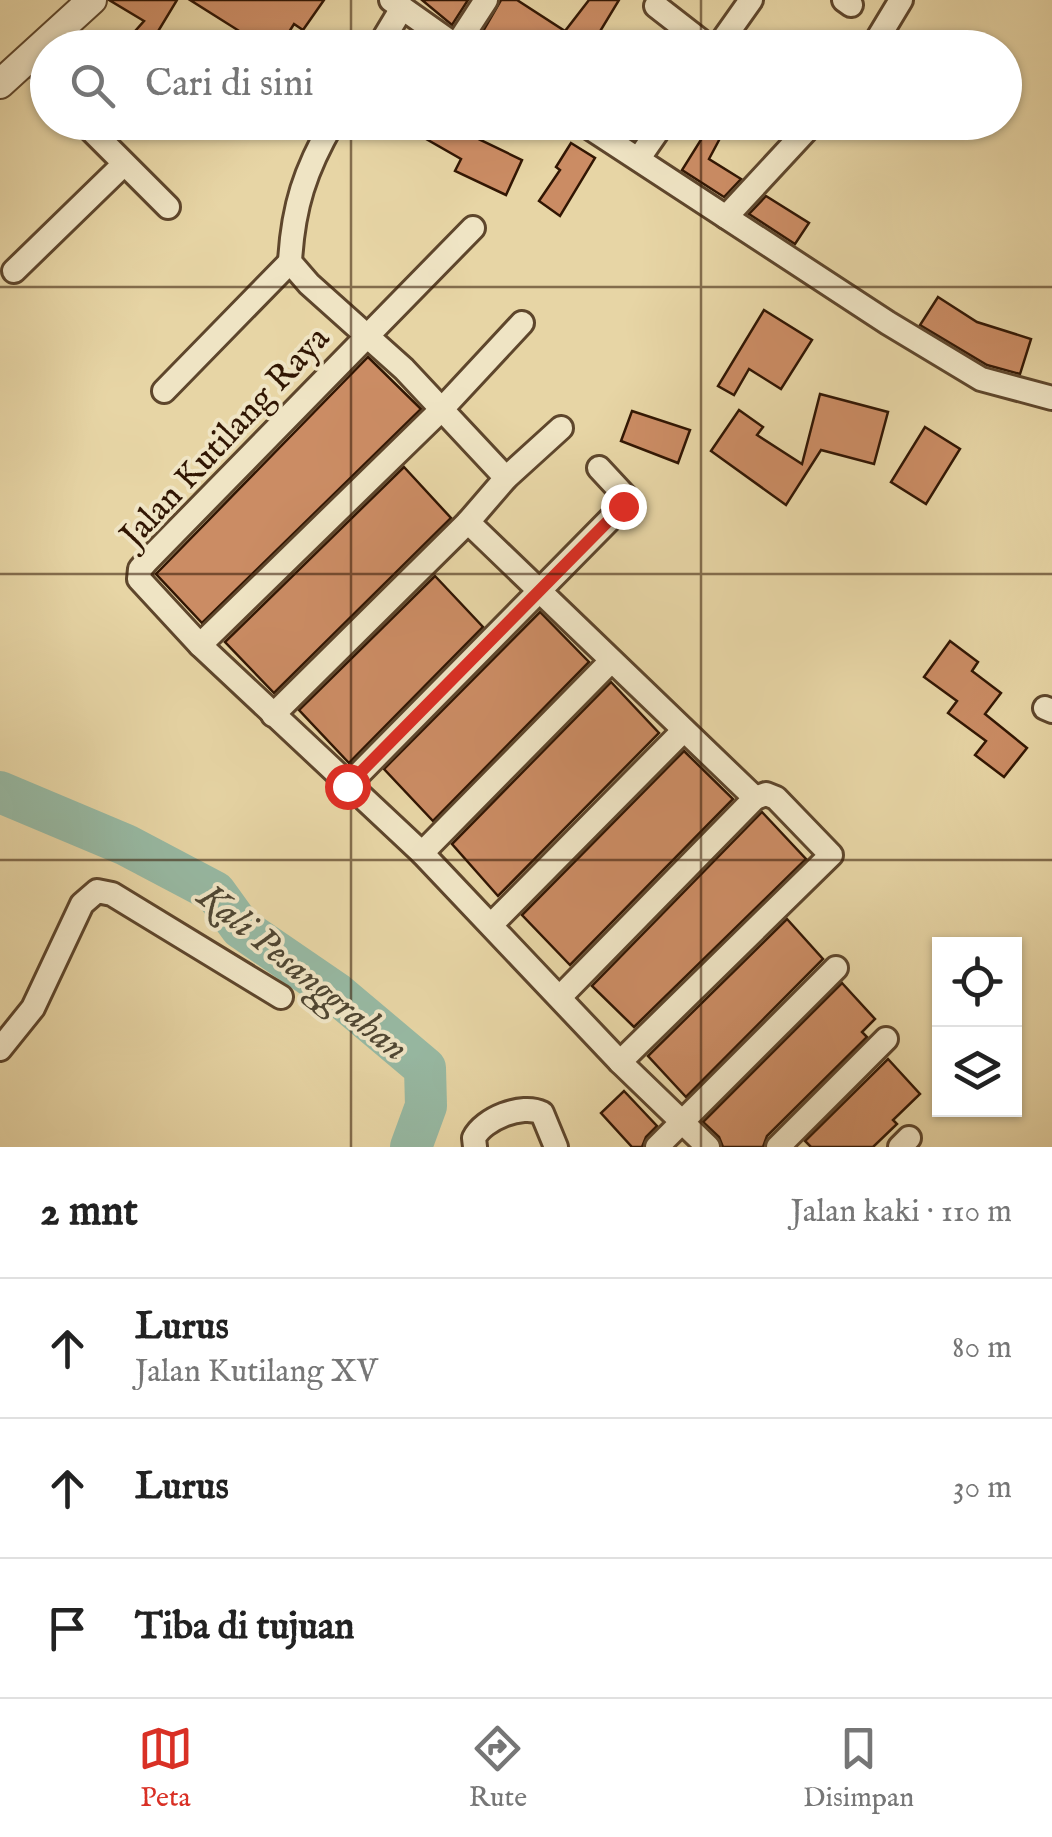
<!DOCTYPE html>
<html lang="id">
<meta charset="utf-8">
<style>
:root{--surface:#fff;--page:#f2f2f2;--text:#222;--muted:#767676;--line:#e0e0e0;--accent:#d93025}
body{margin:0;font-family:"IM FELL English",serif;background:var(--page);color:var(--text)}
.controls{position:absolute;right:30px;bottom:30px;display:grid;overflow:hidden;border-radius:0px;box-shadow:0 2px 8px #0004}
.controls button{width:90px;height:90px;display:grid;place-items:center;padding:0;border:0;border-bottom:2px solid var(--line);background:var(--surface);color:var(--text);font:50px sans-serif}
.stop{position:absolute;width:30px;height:30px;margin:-22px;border:8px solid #d93025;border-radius:50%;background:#fff}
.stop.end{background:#d93025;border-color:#fff;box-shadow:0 2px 10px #0008}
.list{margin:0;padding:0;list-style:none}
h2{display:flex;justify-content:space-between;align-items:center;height:130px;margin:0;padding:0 40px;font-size:42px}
h2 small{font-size:32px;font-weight:400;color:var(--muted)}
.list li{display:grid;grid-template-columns:65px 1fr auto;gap:30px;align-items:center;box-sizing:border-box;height:140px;padding:0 40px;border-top:2px solid var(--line)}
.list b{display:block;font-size:38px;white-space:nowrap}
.list p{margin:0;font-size:32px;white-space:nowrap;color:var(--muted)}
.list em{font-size:32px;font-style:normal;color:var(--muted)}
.icon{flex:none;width:55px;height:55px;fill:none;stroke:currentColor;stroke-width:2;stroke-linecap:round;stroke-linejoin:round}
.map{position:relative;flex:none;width:1052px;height:1147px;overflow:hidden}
.search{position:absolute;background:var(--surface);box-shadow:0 2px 8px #0004;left:30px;right:30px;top:30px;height:110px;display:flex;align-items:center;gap:25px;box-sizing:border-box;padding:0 35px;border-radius:55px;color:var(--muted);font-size:38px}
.sheet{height:550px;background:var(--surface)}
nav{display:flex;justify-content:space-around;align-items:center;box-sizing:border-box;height:140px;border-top:2px solid var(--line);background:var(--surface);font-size:28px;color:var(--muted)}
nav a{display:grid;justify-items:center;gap:5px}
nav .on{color:var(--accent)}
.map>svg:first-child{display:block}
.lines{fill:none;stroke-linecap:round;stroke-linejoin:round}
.river{stroke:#97b9a3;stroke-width:42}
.building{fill:#cb8c64;stroke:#311603;stroke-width:2.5}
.minor-casing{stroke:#5e462c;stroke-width:28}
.tertiary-casing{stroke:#5e462c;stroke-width:32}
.minor{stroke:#efe4c4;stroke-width:22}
.tertiary{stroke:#efe4c4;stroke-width:28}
.route{stroke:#d93025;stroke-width:12}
.grid{fill:none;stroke:#311603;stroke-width:2.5;stroke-opacity:0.55}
.labels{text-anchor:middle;stroke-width:8;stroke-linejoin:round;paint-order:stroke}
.street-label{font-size:35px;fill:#311603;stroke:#efe4c4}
.water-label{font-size:38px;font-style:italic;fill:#504733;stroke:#efe4c4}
</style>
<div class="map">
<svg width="1052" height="1147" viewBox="0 0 1052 1147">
<rect width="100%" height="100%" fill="#e7d5a5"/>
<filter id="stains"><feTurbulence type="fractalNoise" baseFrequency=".002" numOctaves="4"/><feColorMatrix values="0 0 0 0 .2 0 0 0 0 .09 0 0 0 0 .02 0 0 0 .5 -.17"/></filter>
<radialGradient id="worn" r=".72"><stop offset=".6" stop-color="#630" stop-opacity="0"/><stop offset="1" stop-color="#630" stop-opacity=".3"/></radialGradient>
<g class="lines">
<!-- river -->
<path class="river" d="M 0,792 L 126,845 L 215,892 L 241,928 L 336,993 L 425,1068 L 426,1106 L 411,1147"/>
</g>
<!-- building -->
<g class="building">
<path d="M 109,0 L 177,0 L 148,48 L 120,48 L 144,21 Z"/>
<path d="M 190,0 L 324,0 L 303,30 L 294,24 L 279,48 L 234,48 L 244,34 Z"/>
<path d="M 422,0 L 468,0 L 452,25 Z"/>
<path d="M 501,0 L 517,0 L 565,31 L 589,0 L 619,0 L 590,48 L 493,48 L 479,38 Z"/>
<path d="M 429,122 L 477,122 L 470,135 L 522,160 L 506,195 L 455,171 L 461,159 L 421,136 Z"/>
<path d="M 712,122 L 726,127 L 709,159 L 741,179 L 724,197 L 682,170 Z"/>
<path d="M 571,143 L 595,158 L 560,216 L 539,201 L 560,170 L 556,167 Z"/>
<path d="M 766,196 L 809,223 L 795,244 L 749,214 Z"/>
<path d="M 938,297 L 977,322 L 1031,339 L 1020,374 L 987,365 L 920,325 Z"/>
<path d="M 764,310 L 812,340 L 781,389 L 749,369 L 734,395 L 718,386 Z"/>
<path d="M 368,357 L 421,409 L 202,623 L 156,574 Z"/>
<path d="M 820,394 L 888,412 L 874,464 L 821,450 L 786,505 L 711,451 L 739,410 L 763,427 L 757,435 L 802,464 Z"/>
<path d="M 632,411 L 690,430 L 678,463 L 621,441 Z"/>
<path d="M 925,427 L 960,449 L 926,504 L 891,482 Z"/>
<path d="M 404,467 L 451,518 L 274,693 L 225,642 Z"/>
<path d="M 435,576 L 483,627 L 349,763 L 299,710 Z"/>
<path d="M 540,612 L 589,662 L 433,821 L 384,769 Z"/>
<path d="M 950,641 L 978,662 L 972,671 L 1001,693 L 985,714 L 1027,748 L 1004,777 L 975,755 L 986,741 L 948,713 L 957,701 L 924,677 Z"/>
<path d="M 611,682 L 659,733 L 498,896 L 452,844 Z"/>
<path d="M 684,751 L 733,799 L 570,965 L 522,915 Z"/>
<path d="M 762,812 L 806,859 L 634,1027 L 592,986 Z"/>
<path d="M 787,919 L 823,959 L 686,1097 L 648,1056 Z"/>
<path d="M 842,983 L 875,1019 L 862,1032 L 867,1037 L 767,1136 L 763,1147 L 723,1147 L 719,1137 L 703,1122 Z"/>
<path d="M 888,1059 L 920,1094 L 893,1120 L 897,1124 L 873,1147 L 811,1147 L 805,1141 Z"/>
<path d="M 624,1091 L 657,1126 L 646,1137 L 642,1147 L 632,1147 L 601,1113 Z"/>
</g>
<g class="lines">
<!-- minor casing -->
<g class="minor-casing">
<g id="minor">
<path d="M 391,0 L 459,48"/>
<path d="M 844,0 L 851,5"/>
<path d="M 656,6 L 710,48"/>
<path d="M 456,46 L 486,0"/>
<path d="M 378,48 L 402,8"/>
<path d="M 717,48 L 751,0"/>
<path d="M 872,48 L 901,0"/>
<path d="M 30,57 L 48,79"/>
<path d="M 83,122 L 168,207"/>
<path d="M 333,122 C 305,170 293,207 290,262 L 309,284 L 404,369 L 506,478"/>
<path d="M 581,122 L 888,323 L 981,379 L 1052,398"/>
<path d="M 639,158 L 664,122"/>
<path d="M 726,217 L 814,122"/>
<path d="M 473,228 L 147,561 L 140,569 L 139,579 L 200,645 L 422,853 L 620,1062 L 708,1147"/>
<path d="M 14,271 L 124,164"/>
<path d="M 164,391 L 290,262"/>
<path d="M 561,428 L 506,478 L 468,522 L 755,798"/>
<path d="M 200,645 L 442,409 L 522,323"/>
<path d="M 1045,708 L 1052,711"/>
<path d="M 273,715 L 468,522"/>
<path d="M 347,786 L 623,506 L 625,496 L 599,468"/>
<path d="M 422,853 L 611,661"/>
<path d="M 492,924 L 683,731"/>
<path d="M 560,997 L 755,798"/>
<path d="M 0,1049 L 33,1008 L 82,904 L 97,891 L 112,894 L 281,997"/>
<path d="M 620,1062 L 831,855 L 776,798 L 766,794 L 755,798"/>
<path d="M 475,1147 L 474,1138 C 483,1119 522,1103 542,1113 L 556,1147"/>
<path d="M 657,1147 L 836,968"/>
<path d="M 778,1147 L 886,1039"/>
<path d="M 900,1147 L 909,1138"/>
</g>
</g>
<!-- tertiary casing -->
<g class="tertiary-casing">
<path id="tertiary" d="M 0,84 L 92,0"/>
</g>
<!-- minor -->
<use href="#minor" class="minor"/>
<!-- tertiary -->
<use href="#tertiary" class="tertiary"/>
</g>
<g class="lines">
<!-- route -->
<path class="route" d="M 347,786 L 623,506"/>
</g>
<!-- grid -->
<path class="grid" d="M 351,0 L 351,48M 701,0 L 701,48M 351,122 L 351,1147M 701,122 L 701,1147M 0,287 L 1052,287M 0,574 L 1052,574M 0,860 L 1052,860"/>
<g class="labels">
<!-- street labels -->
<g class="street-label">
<text transform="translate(224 436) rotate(-47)" y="12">Jalan Kutilang Raya</text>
</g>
<!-- water labels -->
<g class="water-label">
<text transform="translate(304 971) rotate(39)" y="13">Kali Pesanggrahan</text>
</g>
</g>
<rect width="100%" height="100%" filter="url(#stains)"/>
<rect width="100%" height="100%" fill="url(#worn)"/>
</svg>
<div class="controls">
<button><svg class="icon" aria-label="locate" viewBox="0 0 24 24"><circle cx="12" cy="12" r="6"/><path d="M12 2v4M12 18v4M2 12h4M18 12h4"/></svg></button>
<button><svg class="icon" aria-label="layers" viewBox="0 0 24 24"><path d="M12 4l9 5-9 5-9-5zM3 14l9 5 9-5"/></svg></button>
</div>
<div class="stop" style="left:347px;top:786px"></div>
<div class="stop end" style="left:623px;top:506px"></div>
<div class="search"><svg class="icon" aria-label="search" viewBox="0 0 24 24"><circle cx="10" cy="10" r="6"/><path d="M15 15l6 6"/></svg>Cari di sini</div>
</div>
<section class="sheet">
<h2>2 mnt<small>Jalan kaki · 110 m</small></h2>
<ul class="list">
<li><svg class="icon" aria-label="ahead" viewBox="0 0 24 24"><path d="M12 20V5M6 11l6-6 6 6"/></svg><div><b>Lurus</b><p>Jalan Kutilang XV</p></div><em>80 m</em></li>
<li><svg class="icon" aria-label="ahead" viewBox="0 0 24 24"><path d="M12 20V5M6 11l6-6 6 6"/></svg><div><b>Lurus</b></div><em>30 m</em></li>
<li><svg class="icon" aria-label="arrive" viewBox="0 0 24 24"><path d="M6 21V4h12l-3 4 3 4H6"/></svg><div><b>Tiba di tujuan</b></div></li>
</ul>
</section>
<nav>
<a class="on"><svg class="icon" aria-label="map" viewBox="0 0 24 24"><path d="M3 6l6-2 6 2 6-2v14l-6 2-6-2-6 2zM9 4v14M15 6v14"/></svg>Peta</a>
<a><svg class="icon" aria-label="directions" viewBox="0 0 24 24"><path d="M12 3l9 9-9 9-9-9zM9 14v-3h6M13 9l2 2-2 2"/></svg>Rute</a>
<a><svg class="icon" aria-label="saved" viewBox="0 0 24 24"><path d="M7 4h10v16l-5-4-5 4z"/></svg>Disimpan</a>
</nav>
